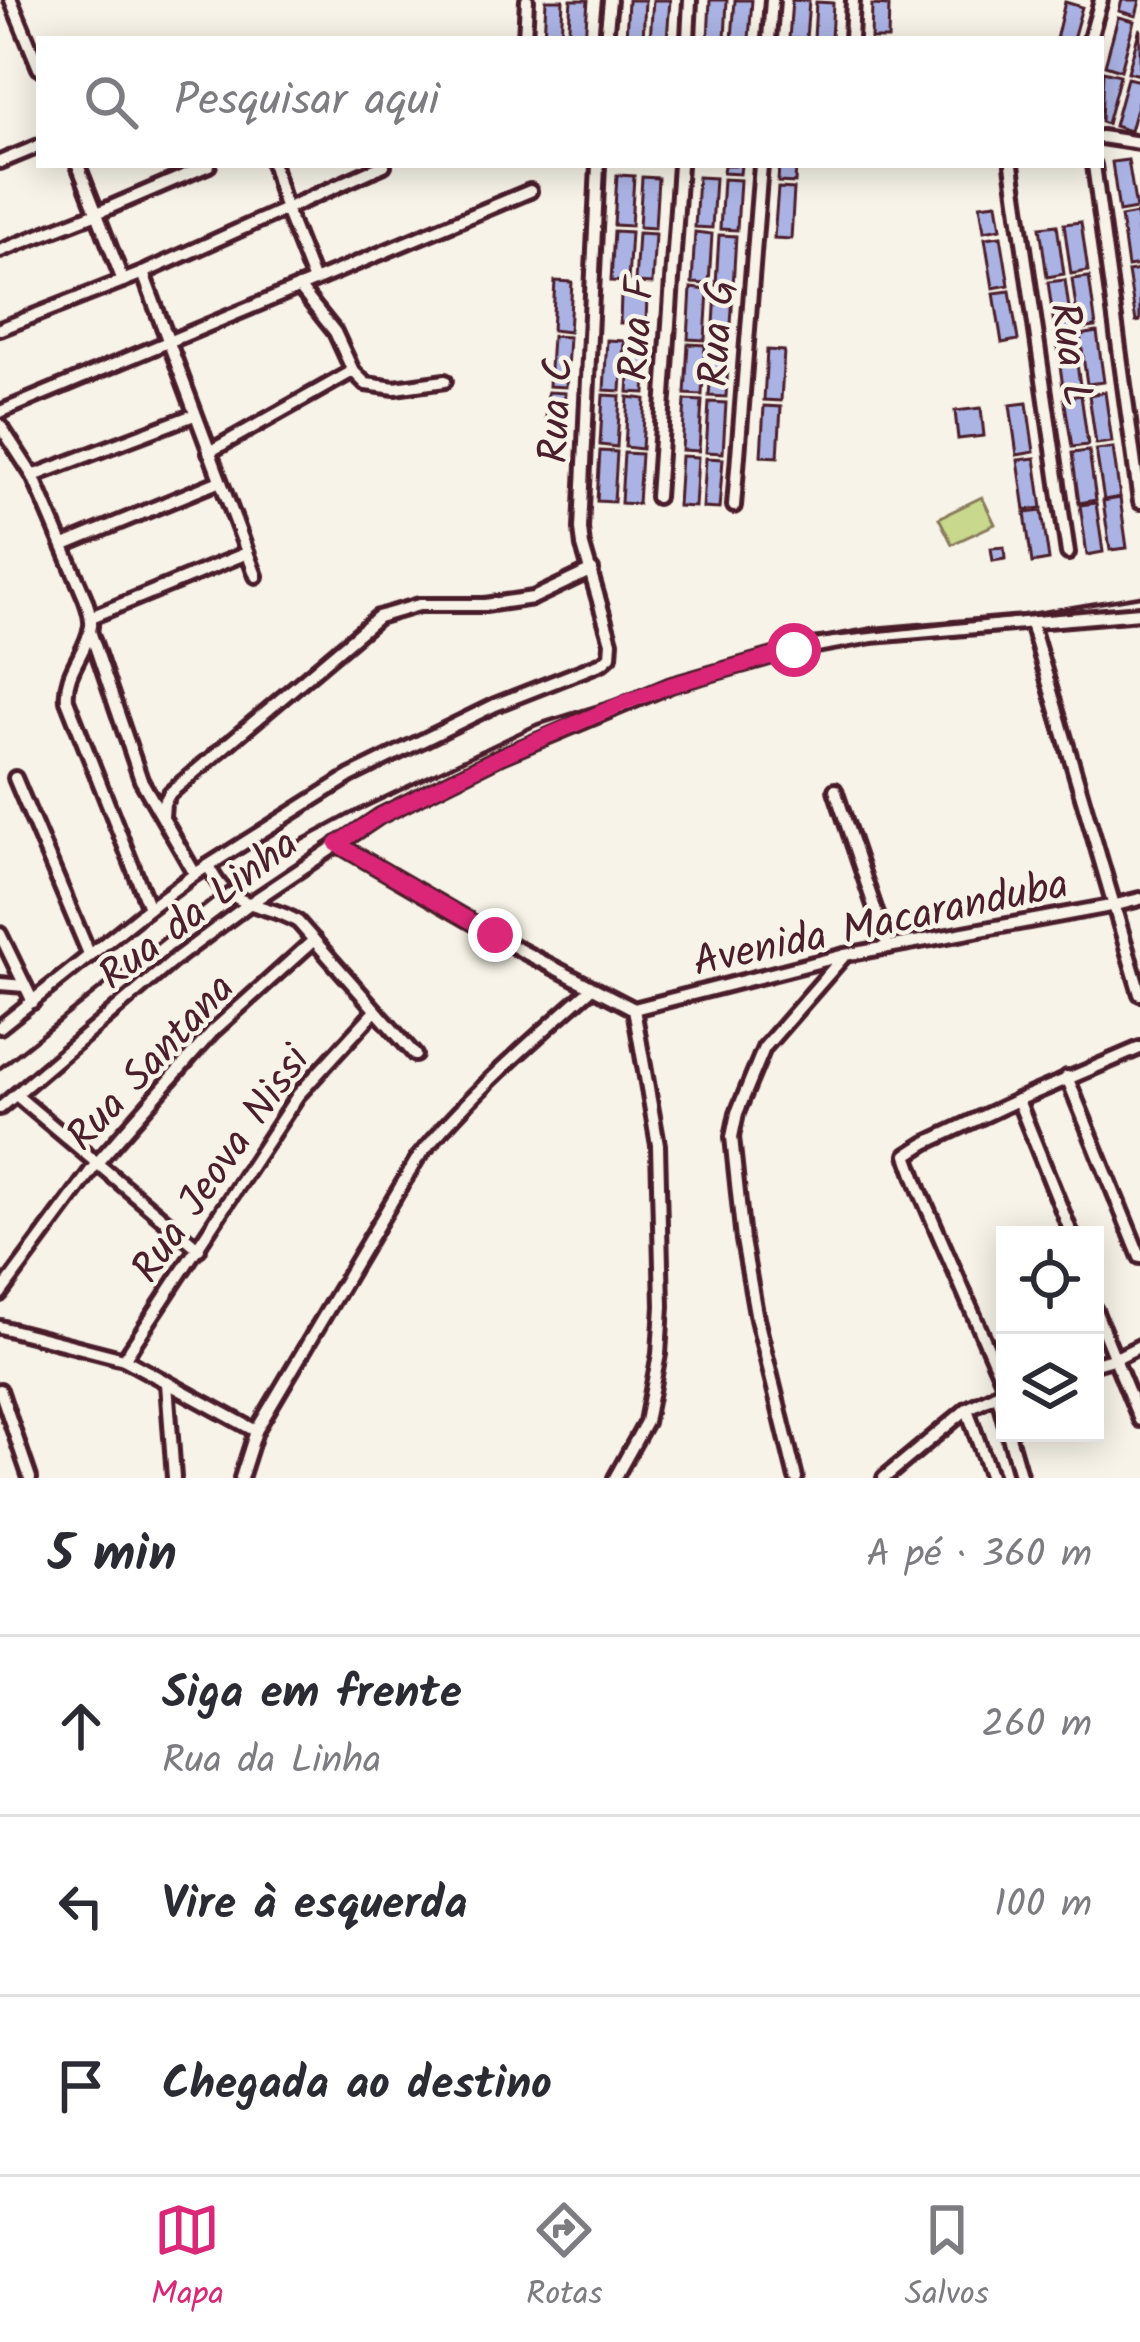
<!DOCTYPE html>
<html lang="pt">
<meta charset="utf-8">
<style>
:root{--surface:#fff;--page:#f2f2f3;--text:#2b2b33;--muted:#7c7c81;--line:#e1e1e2;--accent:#db2777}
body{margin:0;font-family:Kalam,sans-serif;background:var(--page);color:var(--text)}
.controls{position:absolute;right:36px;bottom:36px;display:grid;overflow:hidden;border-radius:0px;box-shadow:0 6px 30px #0003}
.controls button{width:108px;height:108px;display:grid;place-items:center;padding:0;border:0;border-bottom:3px solid var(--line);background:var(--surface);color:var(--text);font:60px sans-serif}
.stop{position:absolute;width:36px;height:36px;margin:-27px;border:9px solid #db2777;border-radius:50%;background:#fff}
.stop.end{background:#db2777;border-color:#fff;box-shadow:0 3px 12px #0008}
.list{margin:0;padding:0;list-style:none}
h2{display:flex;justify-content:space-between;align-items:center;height:156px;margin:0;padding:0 48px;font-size:51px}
h2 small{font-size:39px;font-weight:400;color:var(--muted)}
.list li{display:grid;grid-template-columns:78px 1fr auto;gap:36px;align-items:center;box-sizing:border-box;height:180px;padding:0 48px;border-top:3px solid var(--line)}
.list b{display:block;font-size:45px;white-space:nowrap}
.list p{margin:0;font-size:39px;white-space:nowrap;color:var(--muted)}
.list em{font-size:39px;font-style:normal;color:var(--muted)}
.icon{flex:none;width:66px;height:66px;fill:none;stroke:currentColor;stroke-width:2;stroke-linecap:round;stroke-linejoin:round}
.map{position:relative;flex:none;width:1140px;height:1478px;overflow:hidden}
.search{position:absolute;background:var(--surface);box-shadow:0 6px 30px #0003;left:36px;right:36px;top:36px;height:132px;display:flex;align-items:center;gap:30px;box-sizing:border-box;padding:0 42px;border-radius:0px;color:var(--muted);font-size:45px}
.sheet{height:696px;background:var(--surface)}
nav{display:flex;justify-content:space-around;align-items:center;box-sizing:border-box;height:168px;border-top:3px solid var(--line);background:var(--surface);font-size:33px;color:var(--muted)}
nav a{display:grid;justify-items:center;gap:6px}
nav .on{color:var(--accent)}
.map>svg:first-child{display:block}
.green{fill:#c8d88c;stroke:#897c5c;stroke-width:3}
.building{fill:#abb3e4;stroke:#4a1f2b;stroke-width:3}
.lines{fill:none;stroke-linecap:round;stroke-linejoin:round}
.street-casing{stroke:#4a1f2b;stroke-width:20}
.street{stroke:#f7f3e8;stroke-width:10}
.rail{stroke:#4a1f2b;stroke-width:4.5}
.route{stroke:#db2777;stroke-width:15}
.labels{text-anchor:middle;stroke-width:9;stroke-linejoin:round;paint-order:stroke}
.street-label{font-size:42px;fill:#4a1f2b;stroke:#f7f3e8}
</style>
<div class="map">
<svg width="1140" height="1478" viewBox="0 0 1140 1478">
<rect width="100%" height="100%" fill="#f7f3e8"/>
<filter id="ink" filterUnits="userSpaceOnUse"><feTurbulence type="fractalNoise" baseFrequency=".00833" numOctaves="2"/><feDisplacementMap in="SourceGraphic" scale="24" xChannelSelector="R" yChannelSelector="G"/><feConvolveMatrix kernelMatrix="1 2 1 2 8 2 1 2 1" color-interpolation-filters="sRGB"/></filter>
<g filter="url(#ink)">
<!-- green -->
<path class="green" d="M 982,497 L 995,524 L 952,544 L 939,518 Z"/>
<!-- building -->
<g class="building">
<path d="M 546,0 L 563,0 L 561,39 L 544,38 Z"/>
<path d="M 571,0 L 588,0 L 585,39 L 568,39 Z"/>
<path d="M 628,0 L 645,0 L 643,39 L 626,39 Z"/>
<path d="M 653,0 L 670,0 L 667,39 L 650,39 Z"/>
<path d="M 710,0 L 727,0 L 725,39 L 708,39 Z"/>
<path d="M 735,0 L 752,0 L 749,39 L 732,39 Z"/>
<path d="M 792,0 L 809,1 L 806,39 L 789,39 Z"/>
<path d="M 1122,0 L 1140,0 L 1136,16 L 1119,11 Z"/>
<path d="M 816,2 L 833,3 L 831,39 L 814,39 Z"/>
<path d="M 1065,2 L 1082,7 L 1073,39 L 1056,39 Z"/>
<path d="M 872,5 L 889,6 L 888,39 L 871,39 Z"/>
<path d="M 1118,17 L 1134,21 L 1121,70 L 1105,65 Z"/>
<path d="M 1140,28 L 1140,75 L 1128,72 Z"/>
<path d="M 1103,71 L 1120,75 L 1107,124 L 1101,122 Z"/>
<path d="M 1127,78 L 1140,81 L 1140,94 L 1130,131 L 1114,126 Z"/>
<path d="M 1128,160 L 1136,209 L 1119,212 L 1112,162 Z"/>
<path d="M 724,165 L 741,165 L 740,174 L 723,173 Z"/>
<path d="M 779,165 L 796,165 L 795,183 L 778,182 Z"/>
<path d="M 617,175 L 634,176 L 631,226 L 614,225 Z"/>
<path d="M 642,177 L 658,178 L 655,228 L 639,227 Z"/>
<path d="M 698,177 L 715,178 L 712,228 L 695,227 Z"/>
<path d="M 723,179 L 740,180 L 737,230 L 720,229 Z"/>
<path d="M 778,188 L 794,189 L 791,239 L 774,238 Z"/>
<path d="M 997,203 L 1001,228 L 984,231 L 980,205 Z"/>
<path d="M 1137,214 L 1140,265 L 1128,267 L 1121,217 Z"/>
<path d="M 1081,222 L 1088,271 L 1071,274 L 1064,224 Z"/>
<path d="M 1057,225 L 1064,274 L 1047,277 L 1040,227 Z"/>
<path d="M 614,231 L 631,232 L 628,282 L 611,281 Z"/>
<path d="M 695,232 L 712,234 L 709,284 L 692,283 Z"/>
<path d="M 638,233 L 655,234 L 652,284 L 635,283 Z"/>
<path d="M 719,235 L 736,236 L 733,286 L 716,285 Z"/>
<path d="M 1001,236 L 1009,285 L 993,288 L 985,238 Z"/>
<path d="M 1140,270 L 1140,321 L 1136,322 L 1128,272 Z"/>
<path d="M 1089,277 L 1096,327 L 1079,329 L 1072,279 Z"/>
<path d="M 1065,280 L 1072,330 L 1055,332 L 1048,282 Z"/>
<path d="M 555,281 L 572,282 L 569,332 L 552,330 Z"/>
<path d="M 691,288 L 708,290 L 705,340 L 688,339 Z"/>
<path d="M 716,291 L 733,292 L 730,342 L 713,341 Z"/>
<path d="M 1010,291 L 1018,340 L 1002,343 L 994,293 Z"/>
<path d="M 621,295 L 647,295 L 646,323 L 620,323 Z"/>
<path d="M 1097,332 L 1104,382 L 1087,384 L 1080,335 Z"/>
<path d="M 1073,335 L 1080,385 L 1063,387 L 1056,337 Z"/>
<path d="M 552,336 L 569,337 L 566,387 L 549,386 Z"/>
<path d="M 607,340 L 624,341 L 621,391 L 604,390 Z"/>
<path d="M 631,342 L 648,343 L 645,393 L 628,392 Z"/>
<path d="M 688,344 L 705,345 L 702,395 L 685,394 Z"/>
<path d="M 713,346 L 729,348 L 726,397 L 709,396 Z"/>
<path d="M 767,350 L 784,351 L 781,401 L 764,400 Z"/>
<path d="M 548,392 L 565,393 L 563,419 L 546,418 Z"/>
<path d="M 1105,392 L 1112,442 L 1096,444 L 1089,395 Z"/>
<path d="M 603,395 L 620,396 L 617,447 L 600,445 Z"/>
<path d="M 1081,395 L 1088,445 L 1072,447 L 1064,398 Z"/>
<path d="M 628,397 L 645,399 L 642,449 L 625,447 Z"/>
<path d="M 685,400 L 702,401 L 699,451 L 682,450 Z"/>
<path d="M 709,402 L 726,403 L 723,453 L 706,452 Z"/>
<path d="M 1027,403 L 1034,452 L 1017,455 L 1010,405 Z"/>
<path d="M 764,406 L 781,407 L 778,457 L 761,456 Z"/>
<path d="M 981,408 L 984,436 L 958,439 L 955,411 Z"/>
<path d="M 1113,448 L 1120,497 L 1104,500 L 1096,450 Z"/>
<path d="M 600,451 L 617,452 L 614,502 L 597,501 Z"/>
<path d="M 1089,451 L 1096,500 L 1079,503 L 1072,453 Z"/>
<path d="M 624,453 L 641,454 L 638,504 L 621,503 Z"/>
<path d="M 681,456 L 698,457 L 695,507 L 678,506 Z"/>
<path d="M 706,458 L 723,459 L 719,509 L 703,508 Z"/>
<path d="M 1035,458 L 1042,508 L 1025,510 L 1018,460 Z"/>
<path d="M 1120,498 L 1127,548 L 1110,550 L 1103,501 Z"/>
<path d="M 1096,503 L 1103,552 L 1087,555 L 1080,505 Z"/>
<path d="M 1042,511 L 1049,560 L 1032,563 L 1025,513 Z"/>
<path d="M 1004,547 L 1005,559 L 993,561 L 991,548 Z"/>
</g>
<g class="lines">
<!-- street casing -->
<g class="street-casing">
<g id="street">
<path d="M 11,0 L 39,68"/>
<path d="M 525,39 L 527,0"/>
<path d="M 606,39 L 610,0"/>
<path d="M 688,39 L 690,0"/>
<path d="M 769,39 L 772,0"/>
<path d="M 851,39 L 853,0"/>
<path d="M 1090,39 L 1101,0"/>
<path d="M 1101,137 L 1140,143"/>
<path d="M 0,162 L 39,146"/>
<path d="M 78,165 L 123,281"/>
<path d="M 273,165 L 285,207 L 314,281"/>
<path d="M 1012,165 L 1068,553"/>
<path d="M 1094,165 L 1140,502"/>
<path d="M 0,251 L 97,213 L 209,165"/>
<path d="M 143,273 L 256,576"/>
<path d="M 299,287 L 335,332 L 353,371 L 366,384 L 395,388 L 445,381"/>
<path d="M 0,329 L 143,273 L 384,165"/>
<path d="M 0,412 L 530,191"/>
<path d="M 0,425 L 33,476 L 85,598 C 88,607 92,616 91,626 C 87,653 64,671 67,700 L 149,908"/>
<path d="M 209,452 L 353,371"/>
<path d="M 33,476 L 194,415"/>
<path d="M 657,497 L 680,165"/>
<path d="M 734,506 L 761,165"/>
<path d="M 64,545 L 220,481"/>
<path d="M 91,617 L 247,553"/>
<path d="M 1031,623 L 1140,994"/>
<path d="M 90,631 L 141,780 L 195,874"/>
<path d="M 15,778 L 90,956"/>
<path d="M 835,790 L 888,947"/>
<path d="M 163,817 L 164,803 L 170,793 L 378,617 L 419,605 L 485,605 L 533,598 L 592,570"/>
<path d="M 337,844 L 522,951 L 634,1009"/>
<path d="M 208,866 C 213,874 218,885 225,890 C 246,908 276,907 298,922 L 415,1055"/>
<path d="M 0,934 L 33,1002"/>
<path d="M 0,984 L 25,986"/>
<path d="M 634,1009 L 845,955 L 1116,905 L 1140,899"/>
<path d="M 0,1027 L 149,908 L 195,874 L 350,776 L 495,705 L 602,663 L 610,656 L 611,642 L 583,546 L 581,529 L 598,165"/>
<path d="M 1067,1077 L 1140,1257"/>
<path d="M 16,1095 L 199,1249"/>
<path d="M 1018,1100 L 1072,1235"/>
<path d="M 0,1108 L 174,960 L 249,904 L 380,816 L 501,756 L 671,685 L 794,650 L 872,636 L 1140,613"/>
<path d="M 0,1294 L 96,1164 L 213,1031 L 314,940"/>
<path d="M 1095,1310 L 1140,1420"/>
<path d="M 0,1327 L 124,1359 L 256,1431"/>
<path d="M 124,1359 L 298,1095 L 375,1011"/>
<path d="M 1095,1364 L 1116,1358 L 1140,1346"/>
<path d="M 167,1383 L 174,1478"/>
<path d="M 1005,1387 L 920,1191 L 907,1155 L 926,1143 L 1018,1100 L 1140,1048"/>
<path d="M 0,1390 L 30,1478"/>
<path d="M 997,1393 L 1005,1422"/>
<path d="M 967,1409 L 991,1478"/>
<path d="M 1008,1433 L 1021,1478"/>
<path d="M 241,1478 L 256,1431 L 417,1159 C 469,1095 530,1042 592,988"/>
<path d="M 615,1478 L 646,1422 L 659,1354 L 662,1306 L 658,1145 L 634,1009"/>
<path d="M 796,1478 L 757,1319 L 743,1240 L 732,1137 L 737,1113 L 764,1048 L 845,955"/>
<path d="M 884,1478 L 967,1409 L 1005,1390"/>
</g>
</g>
<!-- street -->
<use href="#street" class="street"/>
<!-- rail -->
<path class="rail" d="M 0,1068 L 224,890 L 285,849 L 350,814 L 536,725 L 812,638 L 1019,616 L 1140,596"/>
</g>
</g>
<g class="lines" filter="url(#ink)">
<!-- route -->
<path class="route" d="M 495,935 L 337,844 L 380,816 L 501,756 L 626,702 L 671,685 L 794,650"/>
</g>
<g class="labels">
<!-- street labels -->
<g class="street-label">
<text transform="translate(635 329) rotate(-86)" y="15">Rua F</text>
<text transform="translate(715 333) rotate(-86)" y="15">Rua G</text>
<text transform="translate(1073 354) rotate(82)" y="15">Rua L</text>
<text transform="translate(554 410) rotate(-87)" y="15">Rua C</text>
<text transform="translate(197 908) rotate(-37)" y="15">Rua da Linha</text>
<text transform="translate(880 921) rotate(-12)" y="15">Avenida Macaranduba</text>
<text transform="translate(149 1061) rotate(-47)" y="15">Rua Santana</text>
<text transform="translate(219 1163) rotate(-55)" y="15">Rua Jeova Nissi</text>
</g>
</g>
</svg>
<div class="controls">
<button><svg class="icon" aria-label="locate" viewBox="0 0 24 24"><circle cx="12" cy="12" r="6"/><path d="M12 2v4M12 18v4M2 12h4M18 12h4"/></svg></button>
<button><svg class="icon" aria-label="layers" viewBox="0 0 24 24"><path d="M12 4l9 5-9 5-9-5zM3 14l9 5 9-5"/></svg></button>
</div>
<div class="stop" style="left:794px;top:650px"></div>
<div class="stop end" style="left:495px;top:935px"></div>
<div class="search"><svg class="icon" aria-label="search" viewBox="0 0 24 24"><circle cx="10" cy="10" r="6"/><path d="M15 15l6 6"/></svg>Pesquisar aqui</div>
</div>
<section class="sheet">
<h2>5 min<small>A pé · 360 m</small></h2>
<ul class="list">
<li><svg class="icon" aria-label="ahead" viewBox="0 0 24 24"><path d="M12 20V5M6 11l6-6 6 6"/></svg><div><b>Siga em frente</b><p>Rua da Linha</p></div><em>260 m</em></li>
<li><svg class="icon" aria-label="left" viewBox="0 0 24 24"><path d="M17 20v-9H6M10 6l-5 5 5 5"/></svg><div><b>Vire à esquerda</b></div><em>100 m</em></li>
<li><svg class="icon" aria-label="arrive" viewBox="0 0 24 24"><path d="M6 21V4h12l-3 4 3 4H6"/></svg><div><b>Chegada ao destino</b></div></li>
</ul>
</section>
<nav>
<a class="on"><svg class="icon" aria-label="map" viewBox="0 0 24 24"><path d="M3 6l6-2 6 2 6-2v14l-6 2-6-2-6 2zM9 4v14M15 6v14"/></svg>Mapa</a>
<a><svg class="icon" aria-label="directions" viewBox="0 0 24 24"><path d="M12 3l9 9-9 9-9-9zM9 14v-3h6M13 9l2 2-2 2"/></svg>Rotas</a>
<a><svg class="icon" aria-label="saved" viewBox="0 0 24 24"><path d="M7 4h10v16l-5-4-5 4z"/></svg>Salvos</a>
</nav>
